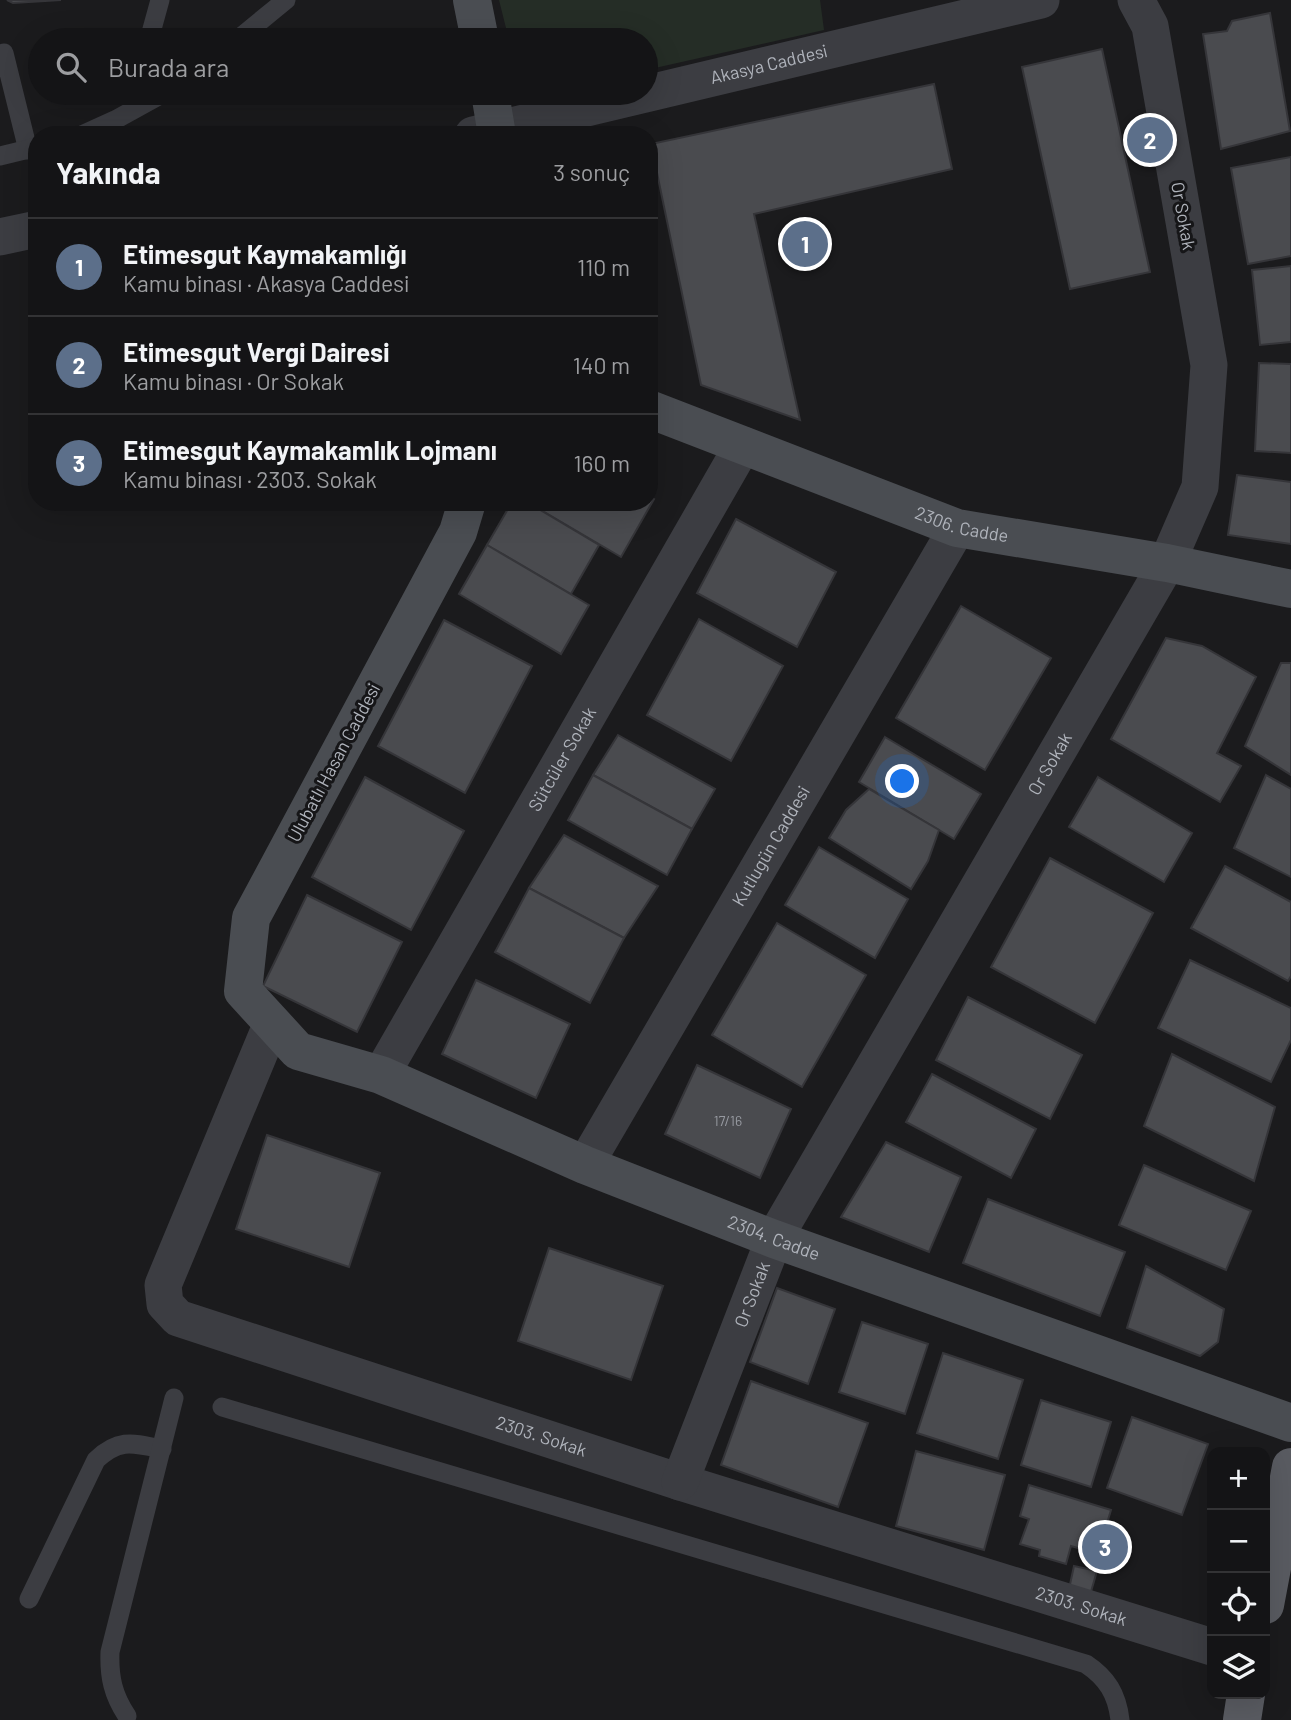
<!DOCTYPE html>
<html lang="tr">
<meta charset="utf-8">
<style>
:root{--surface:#141416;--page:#212123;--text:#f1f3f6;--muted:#9d9ea1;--line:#333335;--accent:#e4a94c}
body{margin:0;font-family:Barlow,sans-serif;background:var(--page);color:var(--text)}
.controls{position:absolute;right:21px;bottom:21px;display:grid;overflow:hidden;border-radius:14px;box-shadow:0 7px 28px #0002}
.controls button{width:63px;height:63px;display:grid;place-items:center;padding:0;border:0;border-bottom:2px solid var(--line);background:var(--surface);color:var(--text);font:35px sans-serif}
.you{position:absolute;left:903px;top:782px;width:24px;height:24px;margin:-18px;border:5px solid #fff;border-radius:50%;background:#1a73e8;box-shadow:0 0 0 10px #1a73e833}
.badge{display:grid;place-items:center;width:46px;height:46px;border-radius:50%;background:var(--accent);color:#fff;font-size:23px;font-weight:700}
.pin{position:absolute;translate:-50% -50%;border:4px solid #fff;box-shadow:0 2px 7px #0006}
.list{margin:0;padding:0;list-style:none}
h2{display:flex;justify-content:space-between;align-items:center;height:91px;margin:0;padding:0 28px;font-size:30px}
h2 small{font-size:23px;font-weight:400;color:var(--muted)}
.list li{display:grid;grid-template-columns:46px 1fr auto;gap:21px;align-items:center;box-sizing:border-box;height:98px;padding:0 28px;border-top:2px solid var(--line)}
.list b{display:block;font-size:26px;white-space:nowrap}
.list p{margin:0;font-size:23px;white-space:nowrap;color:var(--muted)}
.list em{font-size:23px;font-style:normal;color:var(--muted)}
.icon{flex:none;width:38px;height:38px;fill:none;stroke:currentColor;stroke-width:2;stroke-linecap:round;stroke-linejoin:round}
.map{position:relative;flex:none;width:1291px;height:1720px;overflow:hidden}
.search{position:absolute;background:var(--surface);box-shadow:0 7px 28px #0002;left:28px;top:28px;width:630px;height:77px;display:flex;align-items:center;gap:18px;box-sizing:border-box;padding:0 24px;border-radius:38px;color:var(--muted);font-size:26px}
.panel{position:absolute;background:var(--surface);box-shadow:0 7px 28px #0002;left:28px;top:126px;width:630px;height:385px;border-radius:28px}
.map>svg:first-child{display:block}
.green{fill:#252d26}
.building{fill:#4a4b4f;stroke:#353539;stroke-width:2}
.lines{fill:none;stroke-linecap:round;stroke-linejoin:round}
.lane{stroke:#3c3d42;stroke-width:19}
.street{stroke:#3c3d42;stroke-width:37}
.secondary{stroke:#4a4d52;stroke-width:38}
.primary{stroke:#595b61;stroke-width:38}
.labels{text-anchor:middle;stroke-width:6;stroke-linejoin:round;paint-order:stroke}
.number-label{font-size:14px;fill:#9699a0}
.street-label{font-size:18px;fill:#afb3bb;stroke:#161618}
</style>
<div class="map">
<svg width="1291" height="1720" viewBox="0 0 1291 1720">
<rect width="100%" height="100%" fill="#1b1b1d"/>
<!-- green -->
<path class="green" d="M 499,0 L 820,0 L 824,30 L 646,70 L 646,40 L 509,40 Z"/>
<!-- building -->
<g class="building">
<path d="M 7,0 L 61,0 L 13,3 Z"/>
<path d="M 1270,13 L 1290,131 L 1221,149 L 1203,34 L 1227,31 L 1232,21 Z"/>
<path d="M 1102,49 L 1150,272 L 1070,289 L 1022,67 Z"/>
<path d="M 934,84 L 952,169 L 754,214 L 800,420 L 701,385 L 651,144 Z"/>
<path d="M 1291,157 L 1291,256 L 1248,264 L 1231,168 Z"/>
<path d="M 1291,266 L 1291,342 L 1260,345 L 1252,270 Z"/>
<path d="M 1259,363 L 1291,364 L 1291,453 L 1255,451 Z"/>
<path d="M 1237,475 L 1291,482 L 1291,544 L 1228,535 Z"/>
<path d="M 649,496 L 654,499 L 621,557 L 527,502 L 649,502 Z"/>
<path d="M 512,502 L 527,502 L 599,545 L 571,594 L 487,545 Z"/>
<path d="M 736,519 L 836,572 L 797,647 L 697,593 Z"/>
<path d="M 487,545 L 589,605 L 561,654 L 459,594 Z"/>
<path d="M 961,606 L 1051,658 L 985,770 L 896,718 Z"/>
<path d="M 699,619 L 783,666 L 731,761 L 647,715 Z"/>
<path d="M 444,620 L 532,666 L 465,793 L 378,746 Z"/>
<path d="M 1166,638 L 1202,646 L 1256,677 L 1217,753 L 1241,766 L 1220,802 L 1111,739 Z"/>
<path d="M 1281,663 L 1291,663 L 1291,775 L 1245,746 Z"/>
<path d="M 618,735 L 715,789 L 692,829 L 593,775 Z"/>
<path d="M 885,737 L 981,794 L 954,839 L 859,782 Z"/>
<path d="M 593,775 L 692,829 L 667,875 L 568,820 Z"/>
<path d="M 1266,775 L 1291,789 L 1291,877 L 1234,848 Z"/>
<path d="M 365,777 L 464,831 L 411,930 L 312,877 Z"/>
<path d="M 1098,777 L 1192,833 L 1164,882 L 1069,827 Z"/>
<path d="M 869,789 L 939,830 L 928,861 L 911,889 L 829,838 L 846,810 Z"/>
<path d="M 564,835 L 658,886 L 624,938 L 529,888 Z"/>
<path d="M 819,847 L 908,899 L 875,958 L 785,905 Z"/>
<path d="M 1050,858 L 1153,913 L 1095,1023 L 991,967 Z"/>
<path d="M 1225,866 L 1291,902 L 1291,976 L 1288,981 L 1191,928 Z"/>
<path d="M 529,888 L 624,938 L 590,1003 L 495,952 Z"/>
<path d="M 307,895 L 402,942 L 357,1032 L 263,986 Z"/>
<path d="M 777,923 L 866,975 L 802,1087 L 712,1035 Z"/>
<path d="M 1190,960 L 1291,1008 L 1291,1040 L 1271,1082 L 1158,1028 Z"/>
<path d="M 476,980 L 570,1024 L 536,1098 L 442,1054 Z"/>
<path d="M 968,997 L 1082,1055 L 1050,1119 L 936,1060 Z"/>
<path d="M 1172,1054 L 1275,1107 L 1254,1181 L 1144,1126 Z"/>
<path d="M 697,1065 L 791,1109 L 760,1178 L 665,1134 Z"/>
<path d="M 932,1074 L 1036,1129 L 1011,1178 L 906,1122 Z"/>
<path d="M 267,1135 L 380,1173 L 349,1267 L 236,1229 Z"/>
<path d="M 886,1142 L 961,1177 L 929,1252 L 841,1217 Z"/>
<path d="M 1144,1165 L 1251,1211 L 1226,1270 L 1119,1225 Z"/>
<path d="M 988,1199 L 1125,1252 L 1100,1316 L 963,1263 Z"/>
<path d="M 549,1248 L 663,1286 L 631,1380 L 518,1341 Z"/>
<path d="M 1146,1266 L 1224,1309 L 1218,1342 L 1200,1356 L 1127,1328 Z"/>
<path d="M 777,1288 L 835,1309 L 808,1384 L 750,1362 Z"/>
<path d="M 862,1322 L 928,1344 L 905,1414 L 839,1392 Z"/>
<path d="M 943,1353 L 1023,1380 L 998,1459 L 917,1433 Z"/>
<path d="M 751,1381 L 868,1423 L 838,1507 L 721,1465 Z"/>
<path d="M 1041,1400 L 1111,1422 L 1091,1487 L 1021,1465 Z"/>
<path d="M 1132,1417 L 1208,1444 L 1182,1515 L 1107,1488 Z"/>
<path d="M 916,1451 L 1005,1475 L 984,1550 L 896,1526 Z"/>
<path d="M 1029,1485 L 1111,1510 L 1098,1554 L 1071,1546 L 1066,1564 L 1039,1556 L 1040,1550 L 1020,1544 L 1029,1519 L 1020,1516 Z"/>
<path d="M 1074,1566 L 1097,1571 L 1090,1595 L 1069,1589 Z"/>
</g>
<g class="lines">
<!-- lane -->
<g class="lane">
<path d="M 149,40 L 160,0"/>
<path d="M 237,40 L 286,0"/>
<path d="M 4,53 L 28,150"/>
<path d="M 82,135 L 115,120 L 164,93"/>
<path d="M 0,156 L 37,147"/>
<path d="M 222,1407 L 1086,1664 C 1107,1678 1117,1694 1120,1720"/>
<path d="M 29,1599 L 96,1460 C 119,1438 133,1443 162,1449"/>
<path d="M 127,1716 C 113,1695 109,1677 110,1652 L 174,1398"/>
</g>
<!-- street -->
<g class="street">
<path id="s1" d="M 473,135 L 1041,0"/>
<path d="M 0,237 L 37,229"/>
<path id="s2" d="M 272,1023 L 163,1285 L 165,1304 L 178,1318 L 680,1482 L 1212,1647"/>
<path id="s3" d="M 381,1075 L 743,445"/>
<path id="s4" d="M 585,1165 L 957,528"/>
<path id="s5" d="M 680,1482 L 774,1239 L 1167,563 L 1200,487 L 1209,365 L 1150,26 L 1136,0"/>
</g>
<!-- secondary -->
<g class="secondary">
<path d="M 472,0 L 480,40"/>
<path d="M 490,93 L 497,135"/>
<path id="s6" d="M 649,409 L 957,528 L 1167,563 L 1291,589"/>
<path id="s7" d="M 467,502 L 458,532 L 251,918 L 243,991 L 298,1051 L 381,1075 L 585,1165 L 774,1239 L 1291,1423"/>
</g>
<!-- primary -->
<g class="primary">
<path d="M 1265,1605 L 1291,1467"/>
<path d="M 1242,1720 L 1246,1694"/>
</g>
</g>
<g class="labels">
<!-- number labels -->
<g class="number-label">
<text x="728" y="1126">17/16</text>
</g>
<!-- street labels -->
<g class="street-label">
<text dy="6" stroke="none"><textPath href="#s1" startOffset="304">Akasya Caddesi</textPath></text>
<text transform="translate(1183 216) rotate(80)" y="6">Or Sokak</text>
<text dy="6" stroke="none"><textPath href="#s6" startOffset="334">2306. Cadde</textPath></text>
<text dy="6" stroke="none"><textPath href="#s3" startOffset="364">Sütcüler Sokak</textPath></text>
<text transform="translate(334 763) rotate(-62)" y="6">Ulubatlı Hasan Caddesi</text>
<text dy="6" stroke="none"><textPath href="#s5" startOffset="810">Or Sokak</textPath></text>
<text dy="6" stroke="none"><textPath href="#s4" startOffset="369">Kutlugün Caddesi</textPath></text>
<text dy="6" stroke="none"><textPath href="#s7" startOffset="1136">2304. Cadde</textPath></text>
<text dy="6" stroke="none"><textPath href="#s5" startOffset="201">Or Sokak</textPath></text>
<text dy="6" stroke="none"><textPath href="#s2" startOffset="704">2303. Sokak</textPath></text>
<text dy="6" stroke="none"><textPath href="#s2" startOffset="1270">2303. Sokak</textPath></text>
</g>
</g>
</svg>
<div class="controls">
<button>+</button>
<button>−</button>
<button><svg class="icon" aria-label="locate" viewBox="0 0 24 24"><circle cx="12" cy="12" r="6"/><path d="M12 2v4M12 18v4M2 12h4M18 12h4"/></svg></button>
<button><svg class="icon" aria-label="layers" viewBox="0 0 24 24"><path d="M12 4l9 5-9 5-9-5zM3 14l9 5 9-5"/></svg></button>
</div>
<div class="you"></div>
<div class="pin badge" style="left:805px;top:244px;background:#5c6f8a">1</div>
<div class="pin badge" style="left:1150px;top:140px;background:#5c6f8a">2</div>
<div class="pin badge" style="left:1105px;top:1547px;background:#5c6f8a">3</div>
<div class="search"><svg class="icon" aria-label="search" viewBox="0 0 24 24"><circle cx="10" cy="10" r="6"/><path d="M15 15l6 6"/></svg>Burada ara</div>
<section class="panel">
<h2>Yakında<small>3 sonuç</small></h2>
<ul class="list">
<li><span class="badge" style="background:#5c6f8a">1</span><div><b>Etimesgut Kaymakamlığı</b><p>Kamu binası · Akasya Caddesi</p></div><em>110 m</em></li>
<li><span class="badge" style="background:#5c6f8a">2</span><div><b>Etimesgut Vergi Dairesi</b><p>Kamu binası · Or Sokak</p></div><em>140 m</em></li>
<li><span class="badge" style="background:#5c6f8a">3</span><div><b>Etimesgut Kaymakamlık Lojmanı</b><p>Kamu binası · 2303. Sokak</p></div><em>160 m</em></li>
</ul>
</section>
</div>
